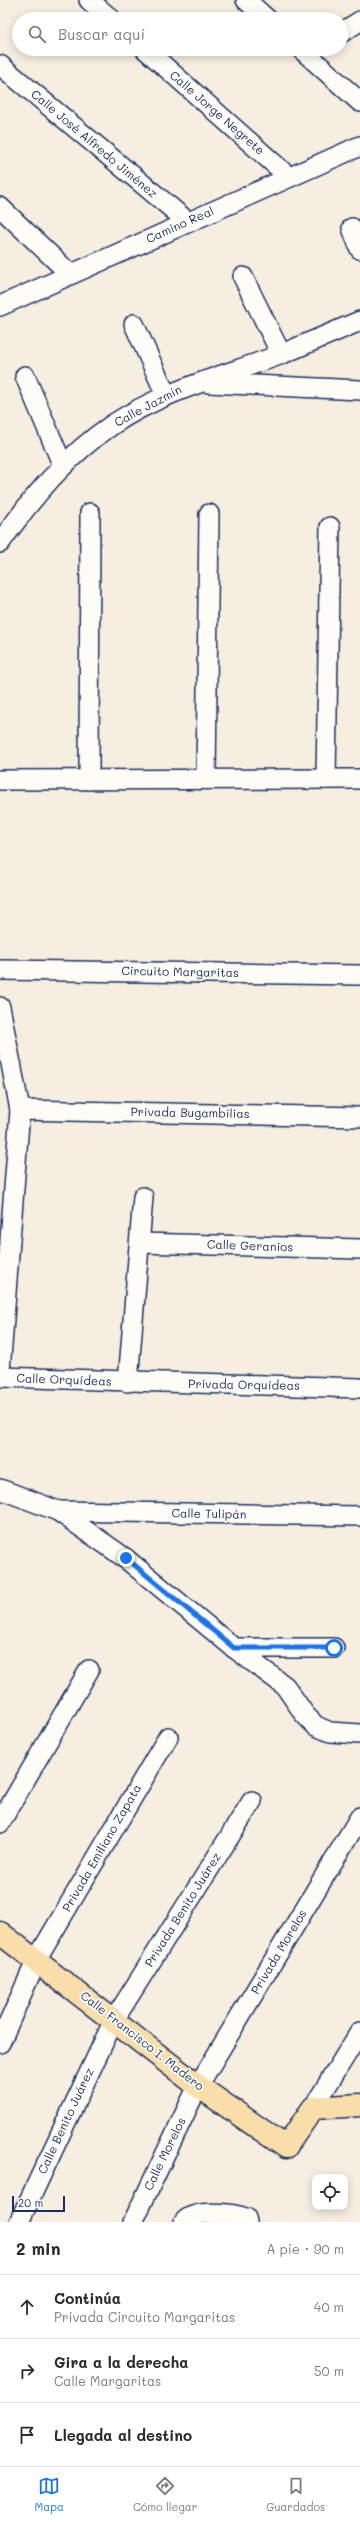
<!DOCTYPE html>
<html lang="es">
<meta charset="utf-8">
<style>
:root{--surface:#fff;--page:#f7f7f7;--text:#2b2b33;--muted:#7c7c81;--line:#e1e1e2;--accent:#1a73e8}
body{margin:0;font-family:Mali,sans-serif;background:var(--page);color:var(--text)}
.controls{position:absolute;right:12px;bottom:12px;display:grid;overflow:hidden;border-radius:8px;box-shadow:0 2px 10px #0003}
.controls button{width:36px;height:36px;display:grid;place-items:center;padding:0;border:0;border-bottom:1px solid var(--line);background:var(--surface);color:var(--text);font:20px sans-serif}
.scale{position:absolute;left:12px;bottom:10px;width:53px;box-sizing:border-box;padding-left:4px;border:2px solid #1b2f5e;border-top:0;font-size:11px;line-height:14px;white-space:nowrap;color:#1b2f5e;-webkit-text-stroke:3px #fdfcf7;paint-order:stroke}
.stop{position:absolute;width:12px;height:12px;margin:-9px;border:3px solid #1a73e8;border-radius:50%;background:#fff}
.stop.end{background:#1a73e8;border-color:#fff;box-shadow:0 1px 4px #0008}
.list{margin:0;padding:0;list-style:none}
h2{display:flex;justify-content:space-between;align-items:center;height:52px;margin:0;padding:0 16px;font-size:17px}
h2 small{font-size:13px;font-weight:400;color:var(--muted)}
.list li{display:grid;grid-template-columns:26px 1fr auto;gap:12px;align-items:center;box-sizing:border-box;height:64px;padding:0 16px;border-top:1px solid var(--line)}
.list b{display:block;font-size:15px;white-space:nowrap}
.list p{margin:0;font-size:13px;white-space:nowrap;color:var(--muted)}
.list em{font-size:13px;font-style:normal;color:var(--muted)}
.icon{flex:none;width:22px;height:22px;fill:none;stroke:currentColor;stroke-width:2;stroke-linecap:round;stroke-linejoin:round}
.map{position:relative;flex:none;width:360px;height:2222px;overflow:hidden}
.search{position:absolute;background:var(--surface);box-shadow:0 2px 10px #0003;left:12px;right:12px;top:12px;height:44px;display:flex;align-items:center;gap:10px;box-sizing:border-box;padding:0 14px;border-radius:22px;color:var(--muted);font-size:15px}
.sheet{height:244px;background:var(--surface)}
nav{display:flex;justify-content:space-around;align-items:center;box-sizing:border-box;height:56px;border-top:1px solid var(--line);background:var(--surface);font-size:11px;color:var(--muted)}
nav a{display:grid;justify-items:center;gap:2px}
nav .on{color:var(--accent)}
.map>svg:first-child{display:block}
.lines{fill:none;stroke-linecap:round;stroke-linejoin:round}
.minor-casing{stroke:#1b2f5e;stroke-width:22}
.major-casing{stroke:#1b2f5e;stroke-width:25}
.minor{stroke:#fdfcf7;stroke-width:19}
.major{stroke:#f9deab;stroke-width:22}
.route{stroke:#1a73e8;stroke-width:5}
.labels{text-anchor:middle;stroke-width:3.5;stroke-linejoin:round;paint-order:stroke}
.street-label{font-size:12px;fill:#1b2f5e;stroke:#fdfcf7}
</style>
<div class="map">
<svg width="360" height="2222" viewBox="0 0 360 2222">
<rect width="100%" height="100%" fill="#f5eee1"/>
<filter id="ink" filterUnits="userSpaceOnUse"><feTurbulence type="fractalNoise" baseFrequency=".025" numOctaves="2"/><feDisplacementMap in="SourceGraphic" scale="8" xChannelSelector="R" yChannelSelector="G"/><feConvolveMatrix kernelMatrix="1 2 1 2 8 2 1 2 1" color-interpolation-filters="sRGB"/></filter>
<g filter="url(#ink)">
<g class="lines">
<!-- minor casing -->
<g class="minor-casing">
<g id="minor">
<path d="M 89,0 L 111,19"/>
<path d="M 246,0 L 267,19"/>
<path d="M 341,33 L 360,21"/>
<path d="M 145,49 L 289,177"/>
<path d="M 301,49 L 360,102"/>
<path d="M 0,65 L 188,222"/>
<path d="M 0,207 L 70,274"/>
<path d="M 352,228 L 360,249"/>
<path d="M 243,277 L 281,354"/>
<path d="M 0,306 L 360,146"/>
<path d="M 134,324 L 166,395"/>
<path d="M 25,376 L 63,466"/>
<path d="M 209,383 L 360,390"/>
<path d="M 0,543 C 31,499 67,455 112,425 C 164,390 224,376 282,354 C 308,343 334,332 360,321"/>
<path d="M 206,779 L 209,514"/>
<path d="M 326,779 L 330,527"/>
<path d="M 0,780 L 360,779"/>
<path d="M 89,780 L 90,513"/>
<path d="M 0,970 L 360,975"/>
<path d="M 0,1007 L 20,1110 L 0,1371"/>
<path d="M 20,1110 L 360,1117"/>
<path d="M 140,1243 L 360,1249"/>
<path d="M 0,1377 L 360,1388"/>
<path d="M 128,1382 L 143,1197"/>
<path d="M 0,1489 L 58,1511 L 125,1558 L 234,1648 L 285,1686 L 305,1715 L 316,1726 L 330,1732 L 360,1734"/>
<path d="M 58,1511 L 360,1516"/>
<path d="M 234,1648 L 334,1648"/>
<path d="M 0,1823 L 89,1670"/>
<path d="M 0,2043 L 37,1959 L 168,1737"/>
<path d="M 313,2108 L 360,2032"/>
<path d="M 19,2222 L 114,2020 L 252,1801"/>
<path d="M 133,2222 L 198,2086 L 360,1817"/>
<path d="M 184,2222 C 193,2209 232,2213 246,2218 L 247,2222"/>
</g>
</g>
<!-- major casing -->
<g class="major-casing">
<path id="major" d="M 0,1933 L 198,2086 L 286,2147 L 313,2108 L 360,2105"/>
</g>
<!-- minor -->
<use href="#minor" class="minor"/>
<!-- major -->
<use href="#major" class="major"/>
</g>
</g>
<g class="lines" filter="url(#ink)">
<!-- route -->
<path class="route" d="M 126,1558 L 234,1648 L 334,1648"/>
</g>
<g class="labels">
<!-- street labels -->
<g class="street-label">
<text transform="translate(217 113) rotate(41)" y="4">Calle Jorge Negrete</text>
<text transform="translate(94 144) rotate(40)" y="4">Calle José Alfredo Jiménez</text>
<text transform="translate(180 225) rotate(-24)" y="4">Camino Real</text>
<text transform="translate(148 406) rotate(-28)" y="4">Calle Jazmín</text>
<text transform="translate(180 972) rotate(1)" y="4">Circuito Margaritas</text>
<text transform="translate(190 1113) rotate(1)" y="4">Privada Bugambilias</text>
<text transform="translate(250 1246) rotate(2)" y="4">Calle Geranios</text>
<text transform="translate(64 1380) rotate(2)" y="4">Calle Orquídeas</text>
<text transform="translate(244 1385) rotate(1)" y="4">Privada Orquídeas</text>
<text transform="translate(209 1514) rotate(1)" y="4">Calle Tulipán</text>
<text transform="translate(102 1848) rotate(-60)" y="4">Privada Emiliano Zapata</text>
<text transform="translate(183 1910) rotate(-58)" y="4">Privada Benito Juárez</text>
<text transform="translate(279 1952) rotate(-59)" y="4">Privada Morelos</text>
<text transform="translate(142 2041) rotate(38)" y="4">Calle Francisco I. Madero</text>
<text transform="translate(66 2121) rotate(-65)" y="4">Calle Benito Juárez</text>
<text transform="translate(165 2154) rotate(-64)" y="4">Calle Morelos</text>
</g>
</g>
</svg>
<div class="controls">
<button><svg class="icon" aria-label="locate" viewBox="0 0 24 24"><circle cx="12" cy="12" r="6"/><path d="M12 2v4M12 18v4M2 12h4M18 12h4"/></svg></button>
</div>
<div class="scale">20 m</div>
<div class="stop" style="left:334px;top:1648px"></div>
<div class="stop end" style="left:126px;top:1558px"></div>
<div class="search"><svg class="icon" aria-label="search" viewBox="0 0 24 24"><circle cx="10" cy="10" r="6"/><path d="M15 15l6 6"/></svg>Buscar aquí</div>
</div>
<section class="sheet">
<h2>2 min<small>A pie · 90 m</small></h2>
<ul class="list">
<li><svg class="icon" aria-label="ahead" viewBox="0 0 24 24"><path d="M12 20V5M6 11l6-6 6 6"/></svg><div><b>Continúa</b><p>Privada Circuito Margaritas</p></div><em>40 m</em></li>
<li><svg class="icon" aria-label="right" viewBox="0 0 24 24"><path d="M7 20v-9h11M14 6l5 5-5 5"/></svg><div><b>Gira a la derecha</b><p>Calle Margaritas</p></div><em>50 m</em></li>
<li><svg class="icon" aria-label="arrive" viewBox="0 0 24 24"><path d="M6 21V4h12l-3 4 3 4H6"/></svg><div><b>Llegada al destino</b></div></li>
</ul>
</section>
<nav>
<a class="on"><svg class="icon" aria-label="map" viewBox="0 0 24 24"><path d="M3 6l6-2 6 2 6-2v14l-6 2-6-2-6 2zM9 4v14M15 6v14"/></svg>Mapa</a>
<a><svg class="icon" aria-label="directions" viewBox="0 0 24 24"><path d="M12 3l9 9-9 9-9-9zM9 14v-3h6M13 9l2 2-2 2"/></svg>Cómo llegar</a>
<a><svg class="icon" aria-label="saved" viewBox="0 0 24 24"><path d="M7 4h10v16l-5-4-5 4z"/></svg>Guardados</a>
</nav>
